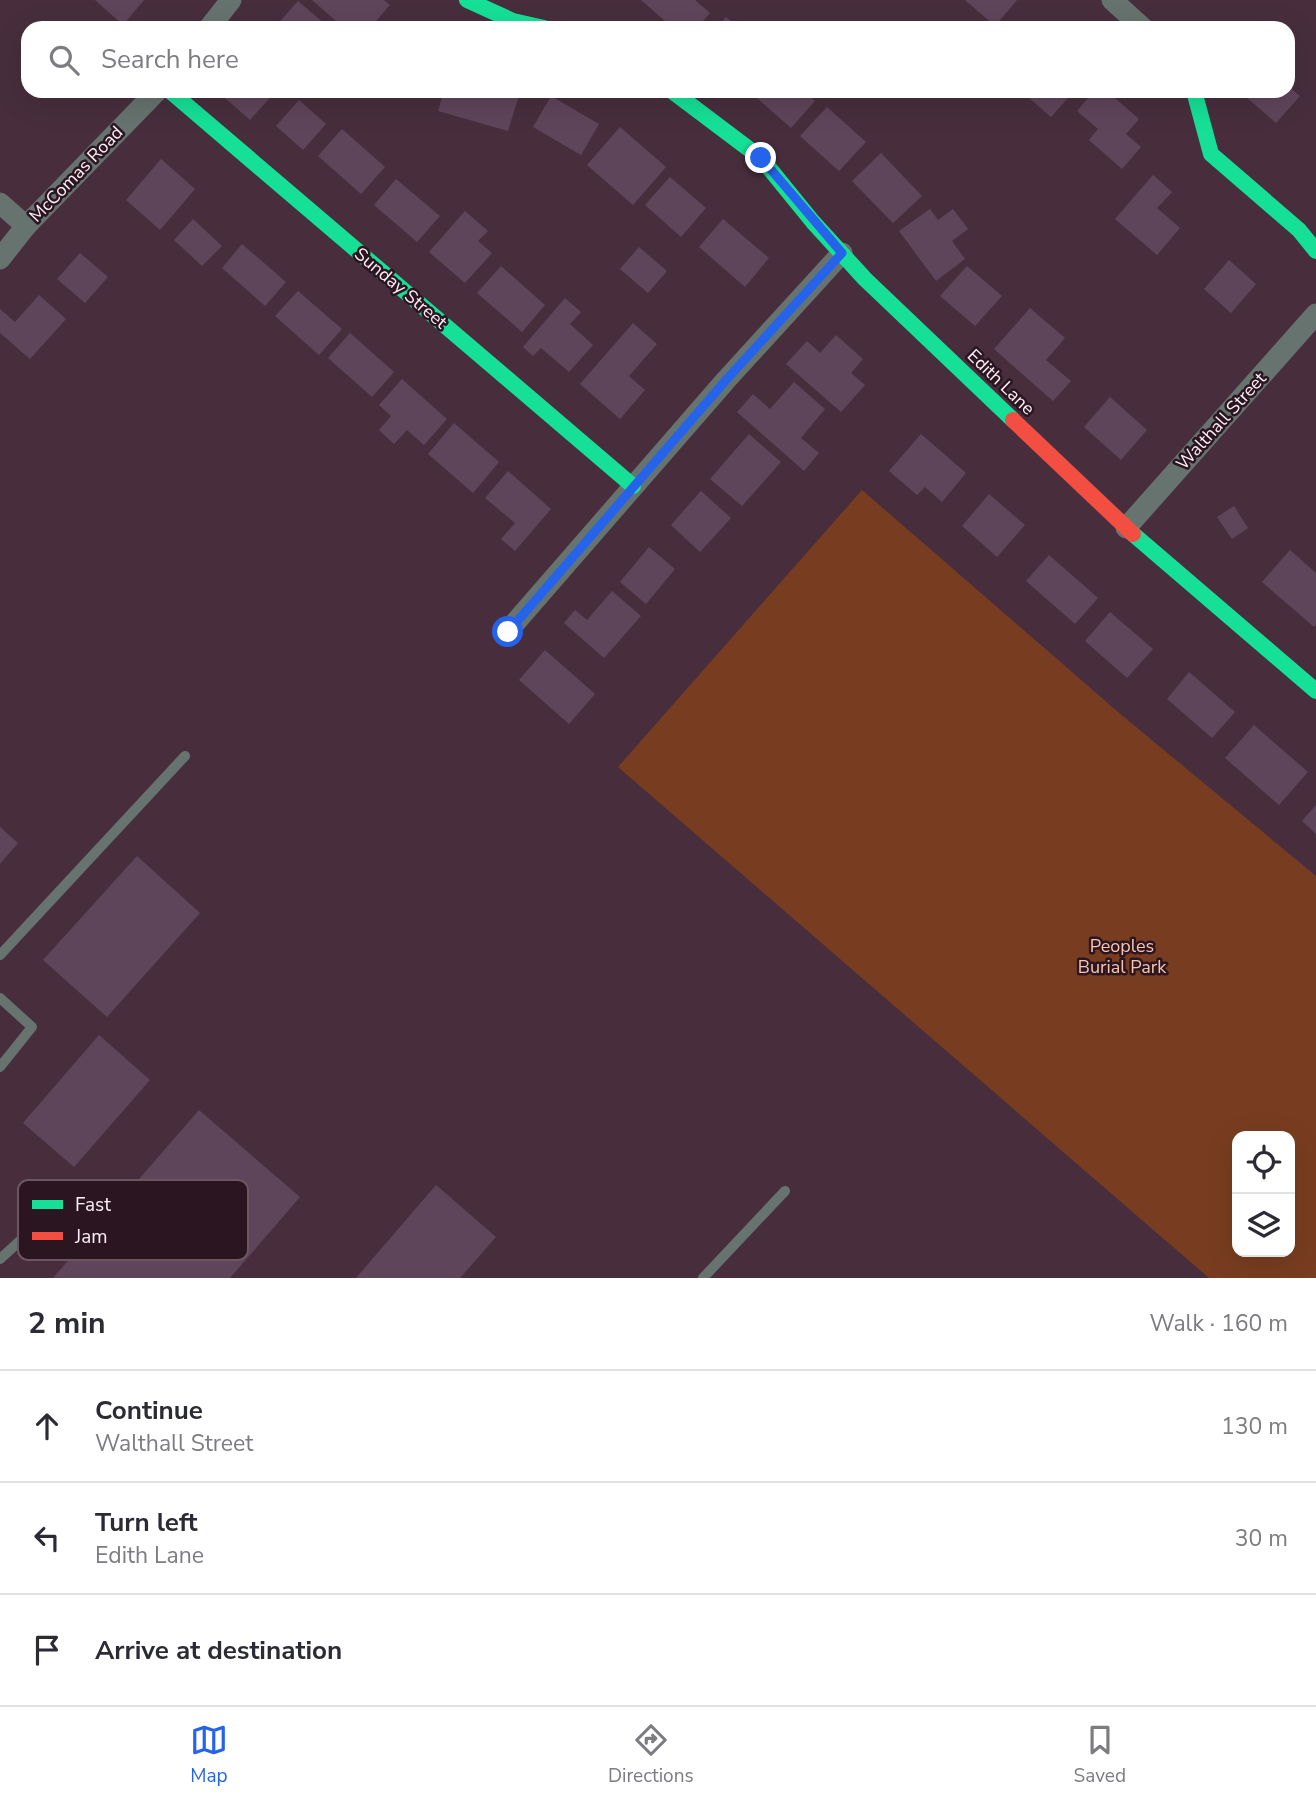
<!DOCTYPE html>
<meta charset="utf-8">
<style>
:root{--surface:#fff;--page:#f2f2f3;--text:#2b2b33;--muted:#7c7c81;--line:#e1e1e2;--accent:#2563eb}
body{margin:0;font-family:"Nunito Sans",sans-serif;background:var(--page);color:var(--text)}
.controls{position:absolute;right:21px;bottom:21px;display:grid;overflow:hidden;border-radius:14px;box-shadow:0 7px 28px #0002}
.controls button{width:63px;height:63px;display:grid;place-items:center;padding:0;border:0;border-bottom:2px solid var(--line);background:var(--surface);color:var(--text);font:35px sans-serif}
.stop{position:absolute;width:21px;height:21px;margin:-16px;border:5px solid #2563eb;border-radius:50%;background:#fff}
.stop.end{background:#2563eb;border-color:#fff;box-shadow:0 2px 7px #0008}
.list{margin:0;padding:0;list-style:none}
h2{display:flex;justify-content:space-between;align-items:center;height:91px;margin:0;padding:0 28px;font-size:30px}
h2 small{font-size:23px;font-weight:400;color:var(--muted)}
.list li{display:grid;grid-template-columns:46px 1fr auto;gap:21px;align-items:center;box-sizing:border-box;height:112px;padding:0 28px;border-top:2px solid var(--line)}
.list b{display:block;font-size:26px;white-space:nowrap}
.list p{margin:0;font-size:23px;white-space:nowrap;color:var(--muted)}
.list em{font-size:23px;font-style:normal;color:var(--muted)}
.icon{flex:none;width:38px;height:38px;fill:none;stroke:currentColor;stroke-width:2;stroke-linecap:round;stroke-linejoin:round}
.map{position:relative;flex:none;width:1316px;height:1278px;overflow:hidden}
.search{position:absolute;background:var(--surface);box-shadow:0 7px 28px #0002;left:21px;right:21px;top:21px;height:77px;display:flex;align-items:center;gap:18px;box-sizing:border-box;padding:0 24px;border-radius:21px;color:var(--muted);font-size:26px}
.sheet{height:427px;background:var(--surface)}
nav{display:flex;justify-content:space-around;align-items:center;box-sizing:border-box;height:98px;border-top:2px solid var(--line);background:var(--surface);font-size:19px;color:var(--muted)}
nav a{display:grid;justify-items:center;gap:4px}
nav .on{color:var(--accent)}
.map>svg:first-child{display:block}
.green{fill:#783d20;fill-rule:evenodd}
.building{fill:#5f455a}
.lines{fill:none;stroke-linecap:round;stroke-linejoin:round}
.lane{stroke:#67736f;stroke-width:10}
.street{stroke:#67736f;stroke-width:21}
.fast{stroke:#16e098;stroke-width:16}
.jam{stroke:#f24e42;stroke-width:16}
.route{stroke:#2563eb;stroke-width:9}
.labels{text-anchor:middle;stroke-width:5;stroke-linejoin:round;paint-order:stroke}
.street-label{font-size:18px;fill:#fdf0f6;stroke:#2b1521}
.park-label{font-size:18px;fill:#f9c6ad;stroke:#2b1521}
.key{fill:#2b1521;stroke:#6a5761;stroke-width:2}
.key-label{font-size:19px;fill:#fdf0f6}
</style>
<div class="map">
<svg width="1316" height="1278" viewBox="0 0 1316 1278">
<rect width="100%" height="100%" fill="#482e3d"/>
<!-- green -->
<path class="green" d="M 862,490 L 1118,712 L 1316,876 L 1316,1278 L 1209,1278 L 618,767 ZM 1237,1136 L 1290,1136 L 1290,1252 L 1237,1252 Z"/>
<!-- building -->
<g class="building">
<path d="M 95,0 L 144,0 L 123,25 Z"/>
<path d="M 312,0 L 384,0 L 390,5 L 370,28 L 344,28 Z"/>
<path d="M 641,0 L 695,0 L 710,13 L 697,28 L 673,28 Z"/>
<path d="M 965,0 L 1017,0 L 995,26 Z"/>
<path d="M 298,1 L 326,25 L 324,28 L 274,28 Z"/>
<path d="M 726,17 L 739,28 L 716,28 Z"/>
<path d="M 1288,86 L 1300,96 L 1276,123 L 1239,91 L 1288,91 Z"/>
<path d="M 217,91 L 276,91 L 250,120 Z"/>
<path d="M 444,91 L 517,91 L 520,92 L 508,131 L 438,111 Z"/>
<path d="M 749,91 L 803,91 L 815,101 L 791,128 Z"/>
<path d="M 1021,91 L 1074,91 L 1051,117 Z"/>
<path d="M 1094,91 L 1107,91 L 1139,119 L 1126,134 L 1141,147 L 1122,169 L 1089,140 L 1098,129 L 1077,111 Z"/>
<path d="M 551,96 L 599,124 L 581,155 L 533,127 Z"/>
<path d="M 299,100 L 326,124 L 303,150 L 276,126 Z"/>
<path d="M 827,107 L 866,142 L 839,171 L 800,136 Z"/>
<path d="M 620,127 L 666,167 L 633,205 L 587,165 Z"/>
<path d="M 342,129 L 385,167 L 361,194 L 318,156 Z"/>
<path d="M 881,153 L 922,196 L 893,223 L 852,181 Z"/>
<path d="M 161,159 L 195,189 L 160,230 L 126,200 Z"/>
<path d="M 1153,175 L 1172,192 L 1157,208 L 1180,228 L 1157,255 L 1115,219 Z"/>
<path d="M 670,177 L 706,208 L 681,237 L 645,205 Z"/>
<path d="M 396,179 L 440,216 L 417,242 L 374,205 Z"/>
<path d="M 930,209 L 938,220 L 953,209 L 968,229 L 952,241 L 965,259 L 936,281 L 899,231 Z"/>
<path d="M 465,211 L 488,231 L 478,241 L 492,253 L 465,283 L 429,252 Z"/>
<path d="M 193,219 L 222,246 L 202,266 L 174,240 Z"/>
<path d="M 723,219 L 769,258 L 745,287 L 699,247 Z"/>
<path d="M 242,244 L 286,282 L 265,306 L 222,268 Z"/>
<path d="M 639,247 L 667,271 L 648,293 L 620,269 Z"/>
<path d="M 80,253 L 108,277 L 85,303 L 57,279 Z"/>
<path d="M 1229,260 L 1256,284 L 1231,313 L 1204,289 Z"/>
<path d="M 501,266 L 545,305 L 522,332 L 477,293 Z"/>
<path d="M 967,266 L 1002,296 L 975,326 L 940,296 Z"/>
<path d="M 298,291 L 342,329 L 319,355 L 275,316 Z"/>
<path d="M 39,295 L 66,319 L 30,359 L 0,333 L 0,309 L 15,322 Z"/>
<path d="M 565,298 L 581,312 L 570,324 L 593,345 L 569,372 L 541,348 L 533,356 L 523,347 Z"/>
<path d="M 1030,308 L 1065,338 L 1046,360 L 1071,381 L 1053,401 L 994,349 Z"/>
<path d="M 633,323 L 657,344 L 629,376 L 645,390 L 620,419 L 580,384 Z"/>
<path d="M 350,333 L 394,372 L 372,397 L 328,358 Z"/>
<path d="M 836,335 L 863,359 L 851,373 L 865,385 L 841,412 L 786,364 L 807,341 L 820,353 Z"/>
<path d="M 402,379 L 447,419 L 424,445 L 407,430 L 394,444 L 379,430 L 391,416 L 379,405 Z"/>
<path d="M 794,382 L 825,409 L 801,438 L 819,453 L 804,471 L 737,412 L 753,394 L 770,409 Z"/>
<path d="M 1110,397 L 1147,430 L 1121,460 L 1084,427 Z"/>
<path d="M 454,423 L 499,462 L 473,493 L 428,454 Z"/>
<path d="M 749,434 L 781,462 L 742,506 L 710,479 Z"/>
<path d="M 921,434 L 966,473 L 942,502 L 925,487 L 917,495 L 889,471 Z"/>
<path d="M 508,471 L 551,509 L 515,551 L 501,539 L 515,523 L 485,498 Z"/>
<path d="M 701,491 L 731,518 L 700,552 L 671,525 Z"/>
<path d="M 989,494 L 1025,525 L 997,557 L 962,526 Z"/>
<path d="M 1234,506 L 1248,528 L 1232,539 L 1217,517 Z"/>
<path d="M 649,547 L 675,569 L 646,604 L 620,582 Z"/>
<path d="M 1290,550 L 1316,573 L 1316,624 L 1314,627 L 1262,582 Z"/>
<path d="M 1049,555 L 1098,598 L 1075,624 L 1026,581 Z"/>
<path d="M 612,591 L 641,616 L 604,658 L 564,623 L 575,610 L 587,620 Z"/>
<path d="M 1110,612 L 1153,649 L 1127,678 L 1085,641 Z"/>
<path d="M 545,650 L 595,694 L 569,724 L 519,680 Z"/>
<path d="M 1189,672 L 1235,712 L 1212,738 L 1167,699 Z"/>
<path d="M 1254,725 L 1308,772 L 1279,805 L 1225,758 Z"/>
<path d="M 1316,805 L 1316,834 L 1302,821 Z"/>
<path d="M 0,827 L 18,843 L 0,864 Z"/>
<path d="M 137,856 L 200,913 L 107,1017 L 43,960 Z"/>
<path d="M 99,1035 L 150,1080 L 74,1167 L 23,1123 Z"/>
<path d="M 199,1110 L 300,1197 L 230,1278 L 53,1278 Z"/>
<path d="M 436,1185 L 496,1237 L 460,1278 L 356,1278 Z"/>
</g>
<g class="lines">
<!-- lane -->
<g class="lane">
<path d="M 0,955 L 185,756"/>
<path d="M 0,998 L 32,1027 L 0,1067"/>
<path d="M 0,1259 L 69,1196"/>
<path d="M 703,1278 L 785,1191"/>
</g>
<!-- street -->
<g class="street">
<path d="M 1112,0 L 1143,28"/>
<path d="M 209,28 L 231,0"/>
<path d="M 0,203 L 26,226"/>
<path d="M 0,259 L 26,226 L 157,91"/>
<path d="M 1126,528 L 1316,314"/>
<path d="M 507,632 L 726,380 L 842,253"/>
</g>
<!-- fast -->
<g class="fast">
<path d="M 467,0 L 513,21 L 544,28"/>
<path d="M 170,91 L 633,486"/>
<path d="M 672,91 L 761,158 L 813,222 L 865,279 L 1013,420"/>
<path d="M 1194,91 L 1211,154 L 1299,230 L 1316,251"/>
<path d="M 1133,534 L 1316,691"/>
</g>
<!-- jam -->
<path class="jam" d="M 1013,420 L 1133,534"/>
</g>
<g class="lines">
<!-- route -->
<path class="route" d="M 508,632 L 726,380 L 842,253 L 761,158"/>
</g>
<g class="labels">
<!-- street labels -->
<g class="street-label">
<text transform="translate(76 174) rotate(-46)" y="6">McComas Road</text>
<text transform="translate(401 288) rotate(40)" y="6">Sunday Street</text>
<text transform="translate(1001 382) rotate(44)" y="6">Edith Lane</text>
<text transform="translate(1221 421) rotate(-48)" y="6">Walthall Street</text>
</g>
<!-- park labels -->
<g class="park-label">
<text x="1122" y="952">Peoples<tspan x="1122" dy="21">Burial Park</tspan></text>
</g>
</g>
<!-- legend -->
<rect x="18" y="1180" width="230" height="80" rx="10" class="key"/>
<rect x="32" y="1200" width="31" height="9" fill="#16e098"/>
<rect x="32" y="1232" width="31" height="8" fill="#f24e42"/>
<g class="key-label">
<text x="75" y="1211">Fast</text>
<text x="75" y="1243">Jam</text>
</g>
</svg>
<div class="controls">
<button><svg class="icon" aria-label="locate" viewBox="0 0 24 24"><circle cx="12" cy="12" r="6"/><path d="M12 2v4M12 18v4M2 12h4M18 12h4"/></svg></button>
<button><svg class="icon" aria-label="layers" viewBox="0 0 24 24"><path d="M12 4l9 5-9 5-9-5zM3 14l9 5 9-5"/></svg></button>
</div>
<div class="stop" style="left:508px;top:632px"></div>
<div class="stop end" style="left:761px;top:158px"></div>
<div class="search"><svg class="icon" aria-label="search" viewBox="0 0 24 24"><circle cx="10" cy="10" r="6"/><path d="M15 15l6 6"/></svg>Search here</div>
</div>
<section class="sheet">
<h2>2 min<small>Walk · 160 m</small></h2>
<ul class="list">
<li><svg class="icon" aria-label="ahead" viewBox="0 0 24 24"><path d="M12 20V5M6 11l6-6 6 6"/></svg><div><b>Continue</b><p>Walthall Street</p></div><em>130 m</em></li>
<li><svg class="icon" aria-label="left" viewBox="0 0 24 24"><path d="M17 20v-9H6M10 6l-5 5 5 5"/></svg><div><b>Turn left</b><p>Edith Lane</p></div><em>30 m</em></li>
<li><svg class="icon" aria-label="arrive" viewBox="0 0 24 24"><path d="M6 21V4h12l-3 4 3 4H6"/></svg><div><b>Arrive at destination</b></div></li>
</ul>
</section>
<nav>
<a class="on"><svg class="icon" aria-label="map" viewBox="0 0 24 24"><path d="M3 6l6-2 6 2 6-2v14l-6 2-6-2-6 2zM9 4v14M15 6v14"/></svg>Map</a>
<a><svg class="icon" aria-label="directions" viewBox="0 0 24 24"><path d="M12 3l9 9-9 9-9-9zM9 14v-3h6M13 9l2 2-2 2"/></svg>Directions</a>
<a><svg class="icon" aria-label="saved" viewBox="0 0 24 24"><path d="M7 4h10v16l-5-4-5 4z"/></svg>Saved</a>
</nav>
